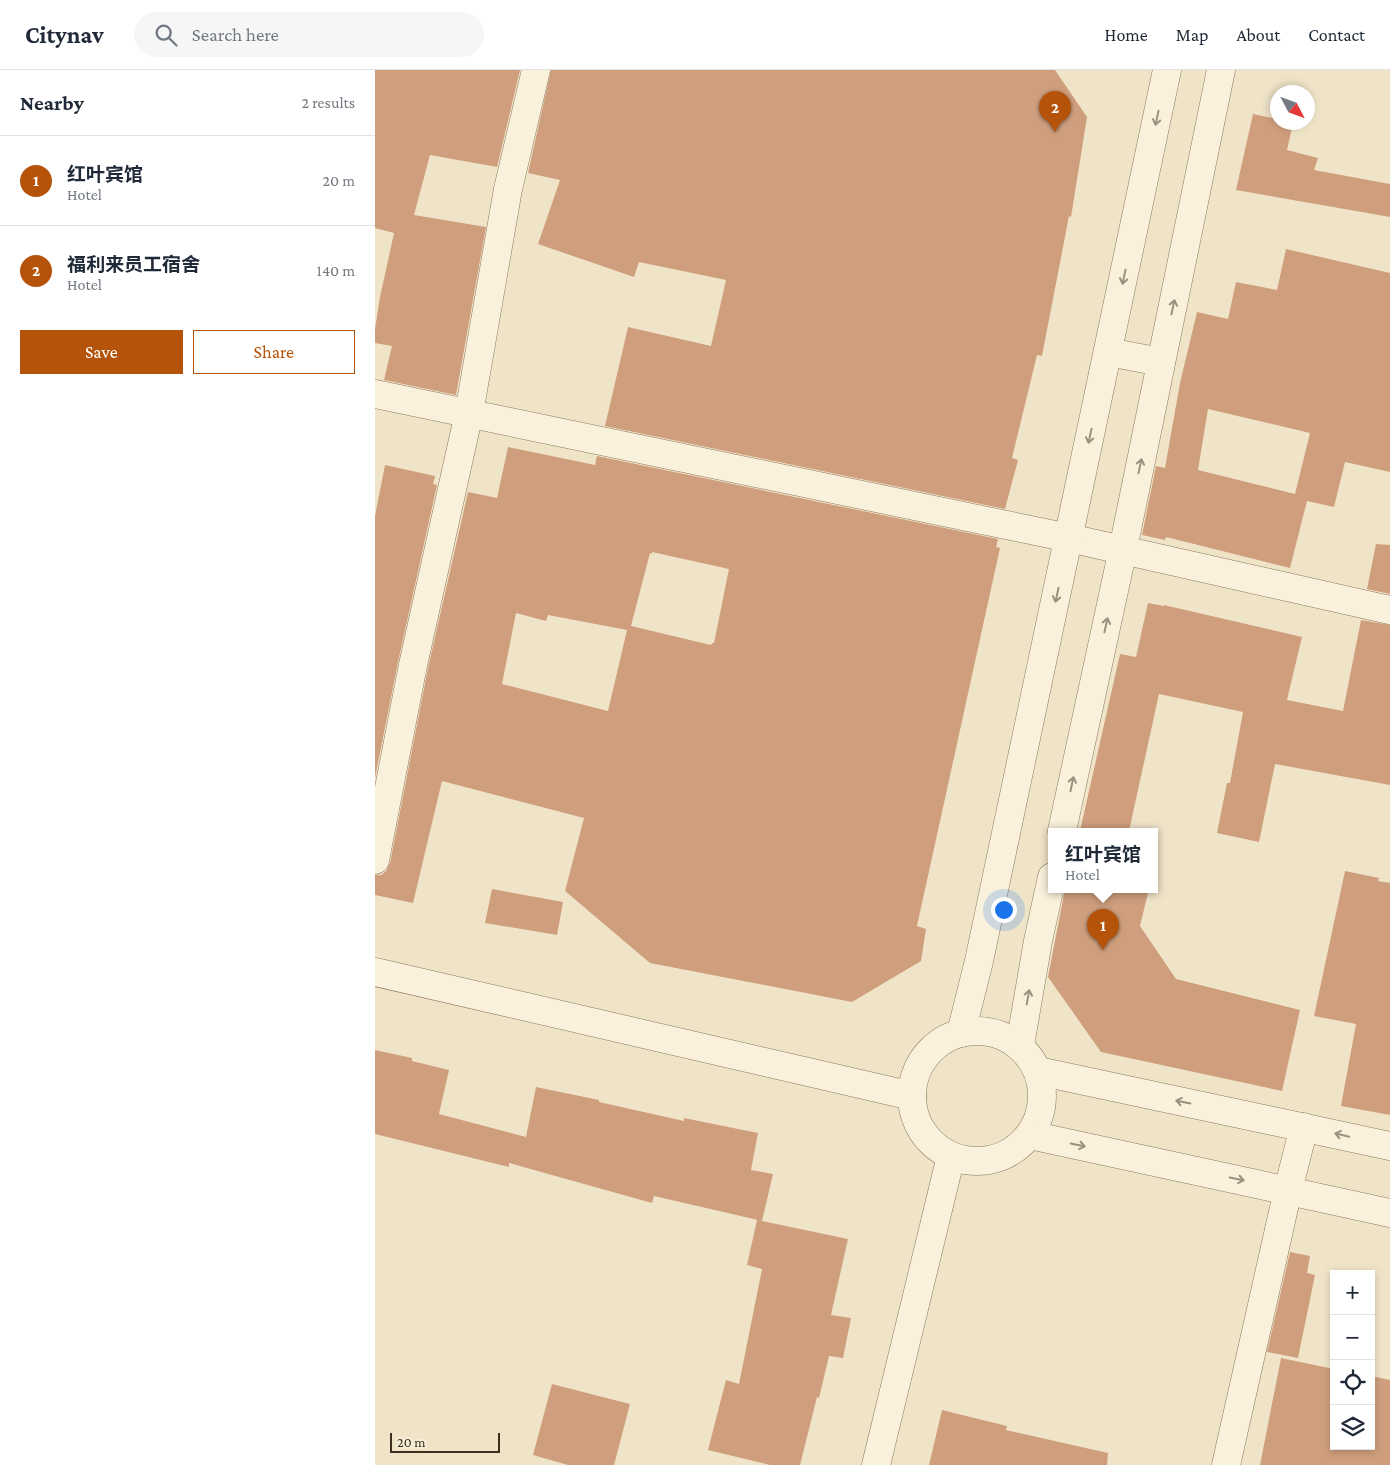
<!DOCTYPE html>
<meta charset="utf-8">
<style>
:root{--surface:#fff;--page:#f6f6f7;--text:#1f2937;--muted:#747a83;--line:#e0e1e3;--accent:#b45309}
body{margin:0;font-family:"Crimson Pro","Noto Sans SC",serif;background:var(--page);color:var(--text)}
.controls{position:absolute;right:15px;bottom:15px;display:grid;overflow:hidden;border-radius:0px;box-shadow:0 2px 8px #0003}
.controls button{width:45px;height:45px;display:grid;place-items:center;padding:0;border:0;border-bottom:1px solid var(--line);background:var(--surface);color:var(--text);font:25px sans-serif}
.compass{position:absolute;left:895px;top:15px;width:45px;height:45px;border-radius:50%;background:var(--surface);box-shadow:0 2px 8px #0003;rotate:131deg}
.scale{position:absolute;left:15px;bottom:12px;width:110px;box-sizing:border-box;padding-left:5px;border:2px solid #3d2e20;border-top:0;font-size:14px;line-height:18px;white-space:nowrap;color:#3d2e20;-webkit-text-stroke:4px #f7eed8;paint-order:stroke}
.you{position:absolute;left:628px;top:839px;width:18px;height:18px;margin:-12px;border:4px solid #fff;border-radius:50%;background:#1a73e8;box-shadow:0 0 0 8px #1a73e833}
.badge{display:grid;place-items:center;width:32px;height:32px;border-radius:50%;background:var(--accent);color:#fff;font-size:16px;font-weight:700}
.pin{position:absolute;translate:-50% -41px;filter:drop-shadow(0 1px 2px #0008)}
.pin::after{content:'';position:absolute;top:26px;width:18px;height:15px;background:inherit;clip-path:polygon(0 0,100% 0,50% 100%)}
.popup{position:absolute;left:673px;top:758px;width:110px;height:65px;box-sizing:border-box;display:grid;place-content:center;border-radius:0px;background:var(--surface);filter:drop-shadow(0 1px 4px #0005);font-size:16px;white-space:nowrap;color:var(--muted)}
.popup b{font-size:19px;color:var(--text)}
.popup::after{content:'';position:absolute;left:50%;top:100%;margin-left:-10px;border:10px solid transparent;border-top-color:var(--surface)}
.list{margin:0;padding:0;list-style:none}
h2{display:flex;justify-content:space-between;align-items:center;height:65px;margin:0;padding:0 20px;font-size:21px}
h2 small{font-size:16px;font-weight:400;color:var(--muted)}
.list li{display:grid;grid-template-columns:32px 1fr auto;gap:15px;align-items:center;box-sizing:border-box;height:90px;padding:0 20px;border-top:1px solid var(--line)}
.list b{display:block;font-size:19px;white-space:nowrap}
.list p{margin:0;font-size:16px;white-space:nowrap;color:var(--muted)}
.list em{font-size:16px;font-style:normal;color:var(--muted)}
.actions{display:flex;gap:10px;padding:15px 20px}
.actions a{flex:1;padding:11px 0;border:1px solid var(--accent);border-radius:0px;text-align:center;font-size:18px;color:var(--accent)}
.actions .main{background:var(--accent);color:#fff}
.icon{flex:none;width:28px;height:28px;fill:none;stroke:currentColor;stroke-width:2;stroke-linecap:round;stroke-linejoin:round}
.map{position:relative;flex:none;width:1015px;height:1395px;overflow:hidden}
header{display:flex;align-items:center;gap:30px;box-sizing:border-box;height:70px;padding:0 25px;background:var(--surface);border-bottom:1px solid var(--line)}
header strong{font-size:24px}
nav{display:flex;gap:28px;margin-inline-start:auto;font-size:18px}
.search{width:350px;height:45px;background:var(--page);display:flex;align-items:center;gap:12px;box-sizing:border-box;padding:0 18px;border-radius:28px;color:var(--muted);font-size:19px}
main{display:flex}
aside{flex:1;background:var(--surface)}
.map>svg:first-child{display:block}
.building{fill:#cf9f7d;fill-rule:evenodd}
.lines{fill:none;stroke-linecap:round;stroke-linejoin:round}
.minor-casing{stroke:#8d765c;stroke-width:29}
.tertiary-casing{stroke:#8d765c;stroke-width:29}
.minor{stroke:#faf1dc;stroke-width:28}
.tertiary{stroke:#faf1dc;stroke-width:28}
.oneway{stroke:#9c907e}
</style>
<header>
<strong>Citynav</strong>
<div class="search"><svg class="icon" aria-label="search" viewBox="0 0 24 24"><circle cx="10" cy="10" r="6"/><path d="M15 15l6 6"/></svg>Search here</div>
<nav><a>Home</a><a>Map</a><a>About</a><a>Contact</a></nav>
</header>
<main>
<aside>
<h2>Nearby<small>2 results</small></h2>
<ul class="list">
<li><span class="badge">1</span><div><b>红叶宾馆</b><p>Hotel</p></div><em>20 m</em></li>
<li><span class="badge">2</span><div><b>福利来员工宿舍</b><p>Hotel</p></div><em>140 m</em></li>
</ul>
<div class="actions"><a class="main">Save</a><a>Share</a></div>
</aside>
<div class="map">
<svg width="1015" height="1395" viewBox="0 0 1015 1395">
<rect width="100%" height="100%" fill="#f0e4c8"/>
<!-- building -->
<g class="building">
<path d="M 0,0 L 145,0 L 122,97 L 55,85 L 39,145 L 111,157 L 81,325 L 9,310 L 17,276 L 0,273 L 0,259 L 5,227 L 19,163 L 0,158 Z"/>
<path d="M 176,0 L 680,0 L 712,47 L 696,147 L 694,146 L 667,286 L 662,285 L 637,388 L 643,390 L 630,439 L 230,356 L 253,257 L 336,276 L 351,210 L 264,192 L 259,207 L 163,174 L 185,110 L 153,103 Z"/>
<path d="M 878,44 L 902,49 L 902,52 L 918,53 L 912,80 L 943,88 L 939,100 L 1015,114 L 1015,147 L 861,120 Z"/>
<path d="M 911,179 L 1015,203 L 1015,402 L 970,392 L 959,437 L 932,431 L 915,498 L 791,467 L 790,470 L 767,465 L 781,396 L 790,398 L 805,313 L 822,242 L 853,249 L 861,212 L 902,220 ZM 833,339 L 935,363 L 920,424 L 823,400 Z"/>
<path d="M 133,377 L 220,395 L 222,386 L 623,469 L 621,477 L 625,478 L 542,856 L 551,859 L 546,891 L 477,932 L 275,893 L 190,821 L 209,748 L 67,711 L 38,833 L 0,825 L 0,805 L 6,805 L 11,801 L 15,793 L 53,598 L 93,422 L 122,428 ZM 277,482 L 354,499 L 339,573 L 337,573 L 336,575 L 256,556 L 275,483 L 277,484 ZM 141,543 L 171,551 L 173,545 L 252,560 L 233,641 L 127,614 Z"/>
<path d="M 10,395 L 60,406 L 58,414 L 62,415 L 23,592 L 0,708 L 0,446 Z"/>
<path d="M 1001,474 L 1015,475 L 1015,524 L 992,519 Z"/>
<path d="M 773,533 L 789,536 L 789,535 L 927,567 L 912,630 L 968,641 L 986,550 L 1015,555 L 1015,715 L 900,694 L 884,772 L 842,763 L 852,713 L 855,713 L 868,642 L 784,624 L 754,761 L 705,761 L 745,584 L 761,587 Z"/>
<path d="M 970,801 L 1004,808 L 1003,811 L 1015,813 L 1015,1045 L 966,1036 L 981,954 L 939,946 Z"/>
<path d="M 117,819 L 188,832 L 182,865 L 110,853 Z"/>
<path d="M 690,819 L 774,819 L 765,856 L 801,909 L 925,940 L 907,1021 L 726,982 L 673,907 Z"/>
<path d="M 0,980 L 37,988 L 37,991 L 74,1000 L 64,1044 L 151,1067 L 161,1017 L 224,1030 L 224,1032 L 309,1051 L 309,1048 L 383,1063 L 376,1100 L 398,1104 L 387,1151 L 473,1169 L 456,1245 L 476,1248 L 468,1288 L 454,1286 L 444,1328 L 442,1327 L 425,1395 L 395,1395 L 333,1380 L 351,1310 L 364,1314 L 387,1199 L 372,1195 L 382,1150 L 383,1150 L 279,1126 L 277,1133 L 134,1093 L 134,1097 L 0,1064 Z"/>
<path d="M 915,1182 L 935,1186 L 932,1203 L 940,1205 L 923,1288 L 892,1282 Z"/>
<path d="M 906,1288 L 959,1299 L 959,1376 L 996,1376 L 996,1306 L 1015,1310 L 1015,1395 L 885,1395 Z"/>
<path d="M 177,1314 L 255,1334 L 239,1395 L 193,1395 L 158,1385 Z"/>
<path d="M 567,1340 L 632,1356 L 631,1360 L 733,1383 L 732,1395 L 554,1395 Z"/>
</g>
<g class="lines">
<!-- minor casing -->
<g class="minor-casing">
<g id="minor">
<path d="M 733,282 L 786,292"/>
<path d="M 0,324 L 694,468 L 1015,540"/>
<path d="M 687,761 L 748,479 L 846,0"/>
<path d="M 0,790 L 38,595 L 94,343 L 133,119 L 161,0"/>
<path d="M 0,902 L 537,1026"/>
<circle cx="602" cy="1026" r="65"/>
<path d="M 586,963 L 604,891 L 792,0"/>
<path d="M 645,975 L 663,871 L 677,807"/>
<path d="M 663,1001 L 1015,1076"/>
<path d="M 655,1065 L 1015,1143"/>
<path d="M 851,1395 L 913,1120 L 929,1057"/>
</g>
</g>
<!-- tertiary casing -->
<g class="tertiary-casing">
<path id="tertiary" d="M 501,1395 L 576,1086"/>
</g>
<!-- minor -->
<use href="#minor" class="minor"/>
<!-- tertiary -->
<use href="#tertiary" class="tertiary"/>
</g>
<!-- one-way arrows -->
<defs><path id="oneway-shaft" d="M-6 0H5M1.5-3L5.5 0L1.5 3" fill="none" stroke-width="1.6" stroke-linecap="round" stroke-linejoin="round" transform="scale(1.25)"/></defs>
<g class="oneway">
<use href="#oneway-shaft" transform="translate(782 48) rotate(102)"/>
<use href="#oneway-shaft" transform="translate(749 207) rotate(102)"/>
<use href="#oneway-shaft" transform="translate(798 237) rotate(-78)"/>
<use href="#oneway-shaft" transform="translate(715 366) rotate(102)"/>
<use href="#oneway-shaft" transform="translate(765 396) rotate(-78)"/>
<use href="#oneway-shaft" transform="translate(682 525) rotate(102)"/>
<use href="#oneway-shaft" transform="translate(731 555) rotate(-78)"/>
<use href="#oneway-shaft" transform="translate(697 714) rotate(-78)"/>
<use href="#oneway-shaft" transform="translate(653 927) rotate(-80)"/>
<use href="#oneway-shaft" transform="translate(808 1032) rotate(-168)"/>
<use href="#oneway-shaft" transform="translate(967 1065) rotate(-167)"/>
<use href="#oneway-shaft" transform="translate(703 1075) rotate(12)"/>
<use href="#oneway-shaft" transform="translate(862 1109) rotate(12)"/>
</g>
</svg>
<div class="controls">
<button>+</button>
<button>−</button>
<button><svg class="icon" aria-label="locate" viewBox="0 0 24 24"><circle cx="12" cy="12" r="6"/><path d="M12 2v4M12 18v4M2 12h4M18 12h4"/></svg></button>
<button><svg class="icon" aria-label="layers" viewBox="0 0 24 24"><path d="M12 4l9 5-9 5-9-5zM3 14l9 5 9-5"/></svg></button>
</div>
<svg class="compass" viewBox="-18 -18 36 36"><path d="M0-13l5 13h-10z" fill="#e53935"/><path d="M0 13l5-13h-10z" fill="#747a83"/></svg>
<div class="scale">20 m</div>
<div class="you"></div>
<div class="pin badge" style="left:728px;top:880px">1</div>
<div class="popup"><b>红叶宾馆</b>Hotel</div>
<div class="pin badge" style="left:680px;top:62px">2</div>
</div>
</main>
